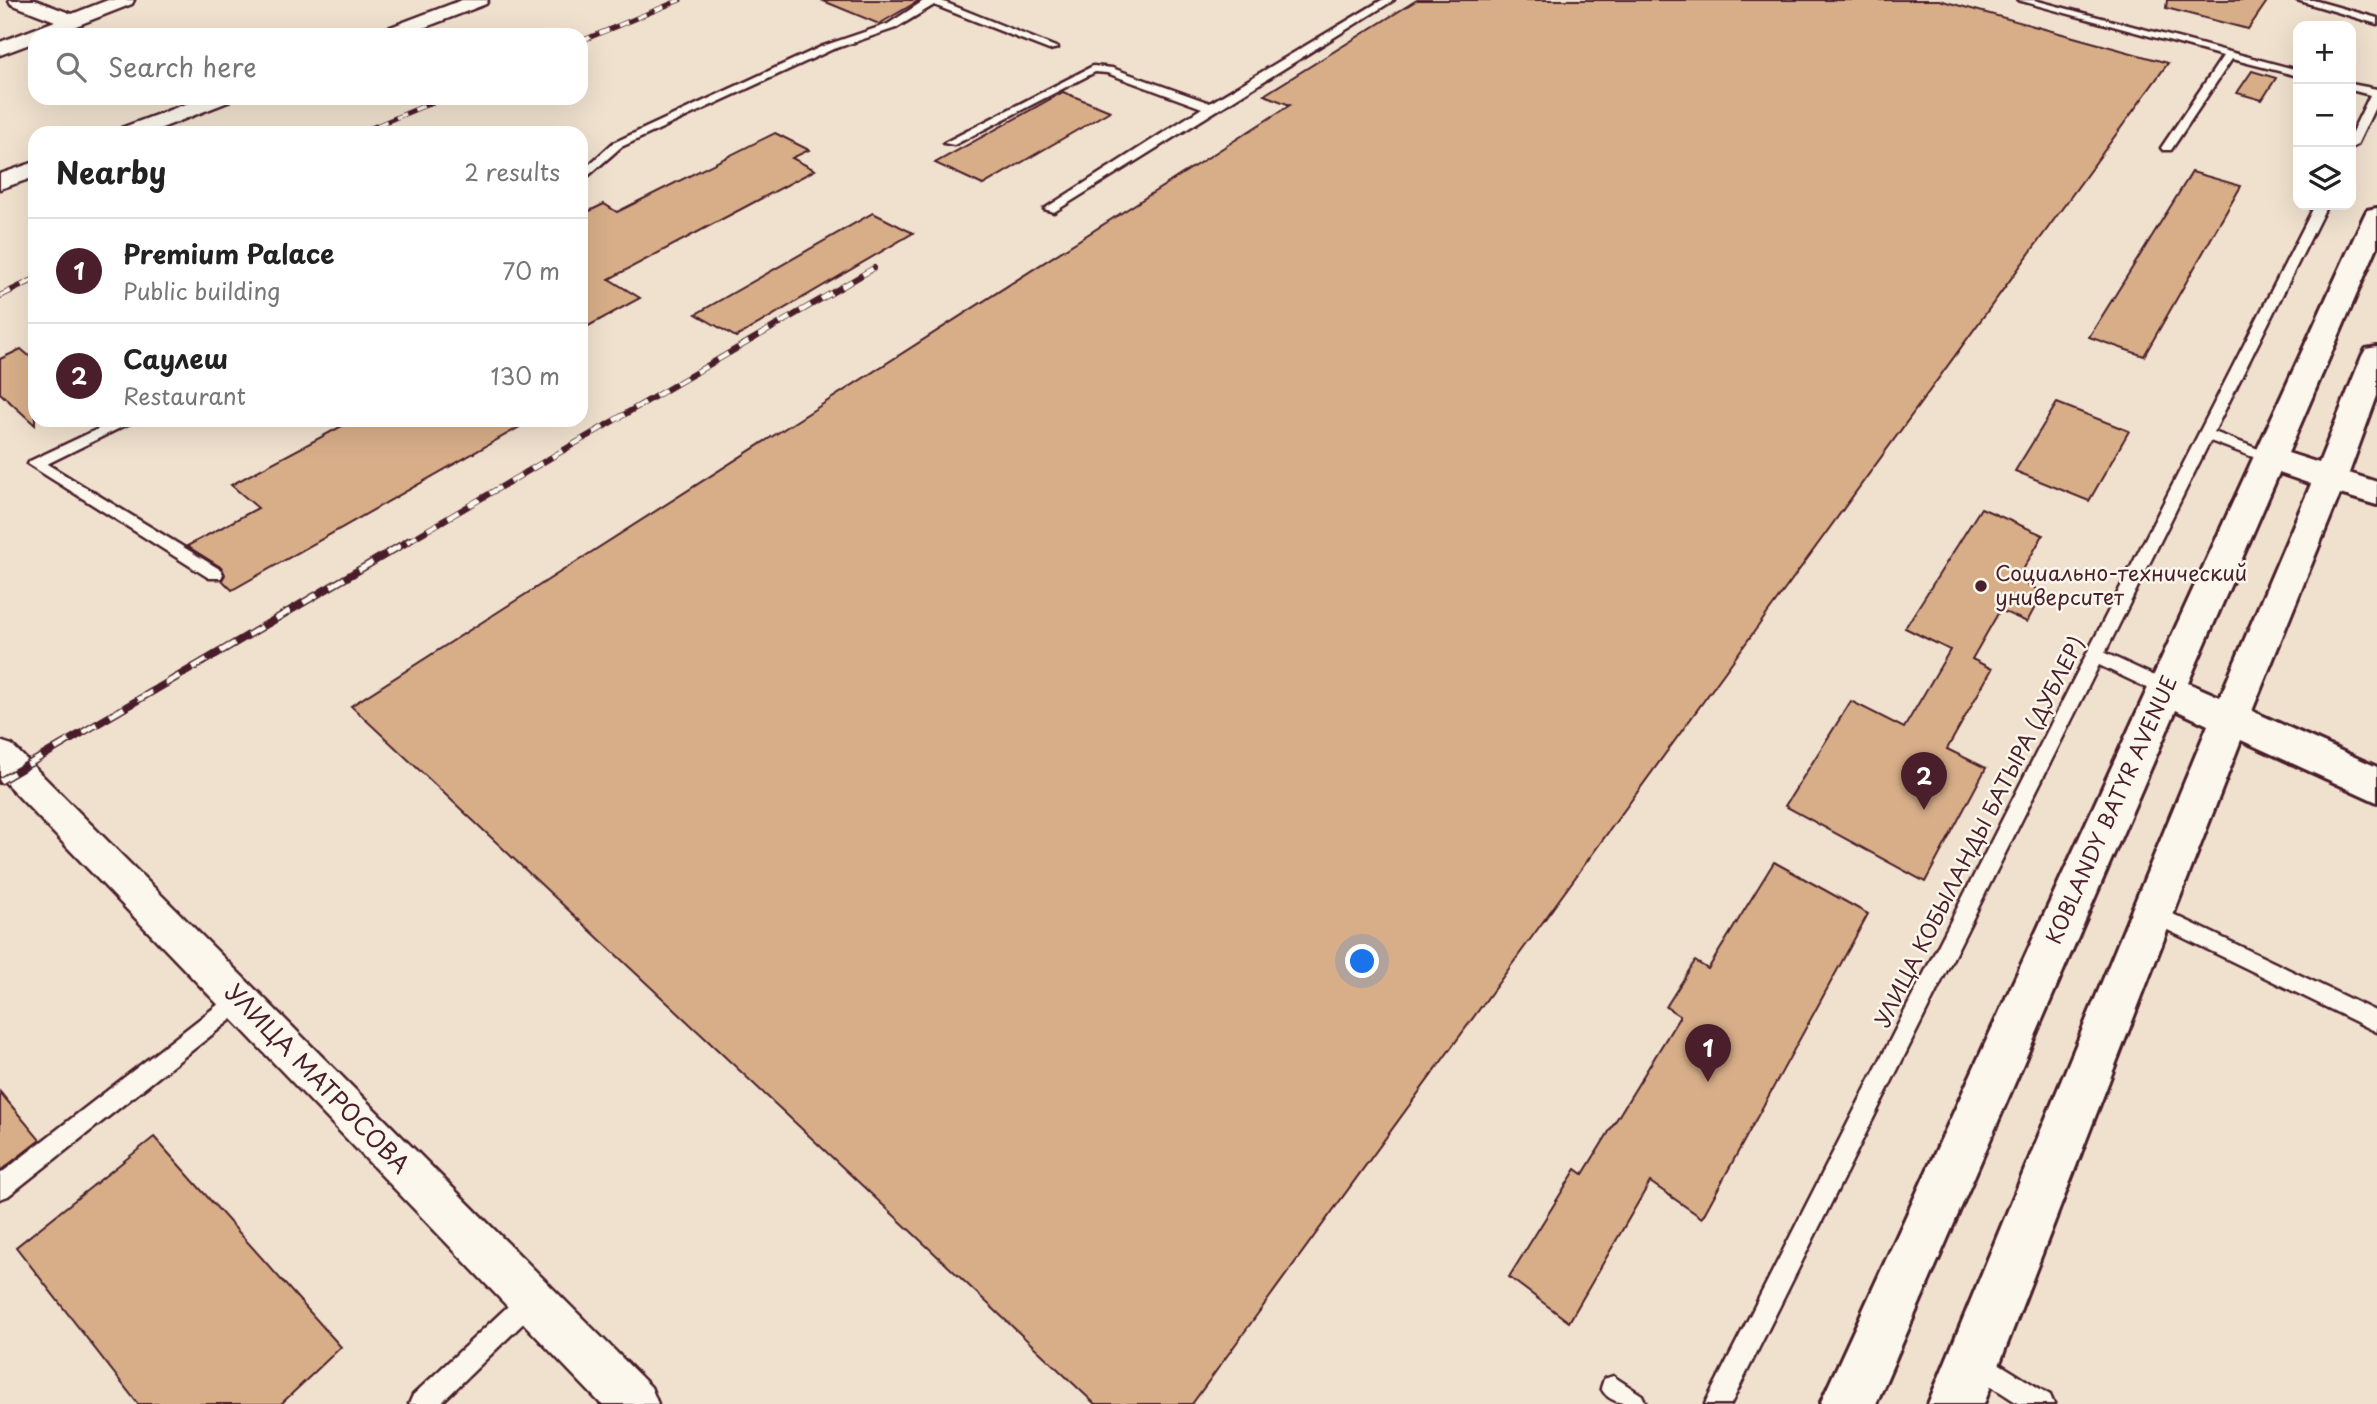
<!DOCTYPE html>
<meta charset="utf-8">
<style>
:root{--surface:#fff;--page:#f6f6f6;--text:#222;--muted:#767676;--line:#e0e0e0;--accent:#4a1f2b}
body{margin:0;font-family:"Playpen Sans",sans-serif;background:var(--page);color:var(--text)}
.controls{position:absolute;right:21px;top:21px;display:grid;overflow:hidden;border-radius:14px;box-shadow:0 7px 28px #0002}
.controls button{width:63px;height:63px;display:grid;place-items:center;padding:0;border:0;border-bottom:2px solid var(--line);background:var(--surface);color:var(--text);font:35px sans-serif}
.you{position:absolute;left:1363px;top:962px;width:24px;height:24px;margin:-18px;border:5px solid #fff;border-radius:50%;background:#1a73e8;box-shadow:0 0 0 10px #1a73e833}
.badge{display:grid;place-items:center;width:46px;height:46px;border-radius:50%;background:var(--accent);color:#fff;font-size:23px;font-weight:700}
.pin{position:absolute;translate:-50% -58px;filter:drop-shadow(0 2px 4px #0008)}
.pin::after{content:'';position:absolute;top:37px;width:24px;height:21px;background:inherit;clip-path:polygon(0 0,100% 0,50% 100%)}
.list{margin:0;padding:0;list-style:none}
h2{display:flex;justify-content:space-between;align-items:center;height:91px;margin:0;padding:0 28px;font-size:30px}
h2 small{font-size:23px;font-weight:400;color:var(--muted)}
.list li{display:grid;grid-template-columns:46px 1fr auto;gap:21px;align-items:center;box-sizing:border-box;height:105px;padding:0 28px;border-top:2px solid var(--line)}
.list b{display:block;font-size:26px;white-space:nowrap}
.list p{margin:0;font-size:23px;white-space:nowrap;color:var(--muted)}
.list em{font-size:23px;font-style:normal;color:var(--muted)}
.icon{flex:none;width:38px;height:38px;fill:none;stroke:currentColor;stroke-width:2;stroke-linecap:round;stroke-linejoin:round}
.map{position:relative;flex:none;width:2377px;height:1404px;overflow:hidden}
.search{position:absolute;background:var(--surface);box-shadow:0 7px 28px #0002;left:28px;top:28px;width:560px;height:77px;display:flex;align-items:center;gap:18px;box-sizing:border-box;padding:0 24px;border-radius:21px;color:var(--muted);font-size:26px}
.panel{position:absolute;background:var(--surface);box-shadow:0 7px 28px #0002;left:28px;top:126px;width:560px;height:301px;border-radius:21px}
.map>svg:first-child{display:block}
.building{fill:#d8ae89;stroke:#4a1f2b;stroke-width:2}
.lines{fill:none;stroke-linecap:round;stroke-linejoin:round}
.service-casing{stroke:#4a1f2b;stroke-width:5}
.minor-casing{stroke:#4a1f2b;stroke-width:5}
.tertiary-casing{stroke:#4a1f2b;stroke-width:6}
.service{fill:#fbf7ec;fill-rule:evenodd}
.minor{fill:#fbf7ec;fill-rule:evenodd}
.tertiary{fill:#fbf7ec;fill-rule:evenodd}
.rail-far2-casing{stroke:#4a1f2b;stroke-width:5}
.rail-far1-casing{stroke:#4a1f2b;stroke-width:6}
.rail-casing{stroke:#4a1f2b;stroke-width:8}
.rail-far2{stroke:#fbf7ec;stroke-width:3.5;stroke-dasharray:10;stroke-linecap:butt}
.rail-far1{stroke:#fbf7ec;stroke-width:4.5;stroke-dasharray:12;stroke-linecap:butt}
.rail{stroke:#fbf7ec;stroke-width:5;stroke-dasharray:16;stroke-linecap:butt}
.poi-dot{fill:#4a1f2b;stroke:#fbf7ec;stroke-width:2.5}
.labels{text-anchor:middle;stroke-width:5;stroke-linejoin:round;paint-order:stroke}
.poi-label{font-size:21px;fill:#4a1f2b;stroke:#fbf7ec;text-anchor:start}
.street-label{font-size:21px;fill:#4a1f2b;stroke:#fbf7ec}
.near-street-label{font-size:24px;fill:#4a1f2b;stroke:#fbf7ec}
</style>
<div class="map">
<svg width="2377" height="1404" viewBox="0 0 2377 1404">
<rect width="100%" height="100%" fill="#f0e1ce"/>
<filter id="ink" filterUnits="userSpaceOnUse"><feTurbulence type="fractalNoise" baseFrequency=".0143" numOctaves="2"/><feDisplacementMap in="SourceGraphic" scale="14" xChannelSelector="R" yChannelSelector="G"/><feConvolveMatrix kernelMatrix="1 2 1 2 8 2 1 2 1" color-interpolation-filters="sRGB"/></filter>
<g filter="url(#ink)">
<!-- building -->
<g class="building">
<path d="M 821,0 L 920,0 L 879,24 Z"/>
<path d="M 1417,0 L 1939,0 L 2168,63 L 1192,1404 L 1095,1404 L 351,706 L 1290,105 L 1264,95 Z"/>
<path d="M 2167,0 L 2268,0 L 2248,29 L 2166,8 Z"/>
<path d="M 2252,71 L 2276,78 L 2262,100 L 2237,93 Z"/>
<path d="M 1063,92 L 1110,111 L 983,185 L 935,163 Z"/>
<path d="M 775,133 L 809,150 L 792,158 L 815,170 L 609,279 L 640,298 L 581,330 L 581,215 L 604,204 L 617,212 Z"/>
<path d="M 2192,172 L 2241,186 L 2144,356 L 2089,337 Z"/>
<path d="M 873,213 L 913,233 L 736,337 L 696,314 Z"/>
<path d="M 21,349 L 35,361 L 35,425 L 0,393 L 0,359 Z"/>
<path d="M 2057,403 L 2129,431 L 2089,501 L 2015,471 Z"/>
<path d="M 353,420 L 532,420 L 232,590 L 222,580 L 225,575 L 222,568 L 187,546 L 258,508 L 231,485 Z"/>
<path d="M 1981,508 L 2043,535 L 2017,580 L 2043,592 L 2027,622 L 2000,610 L 1972,659 L 1992,669 L 1947,749 L 1986,768 L 1925,882 L 1785,806 L 1851,701 L 1904,728 L 1950,650 L 1905,628 Z"/>
<path d="M 1774,862 L 1868,914 L 1702,1218 L 1650,1182 L 1569,1322 L 1509,1277 L 1576,1169 L 1583,1174 L 1680,1016 L 1666,1007 L 1695,961 L 1708,969 Z"/>
<path d="M 0,1092 L 40,1140 L 0,1171 Z"/>
<path d="M 154,1137 L 341,1347 L 281,1404 L 138,1404 L 16,1247 Z"/>
</g>
<g class="lines">
<!-- service casing -->
<g class="service-casing">
<g id="service">
<path d="M 925,0 L 939,0 L 1058,48 L 1049,50 L 934,5 L 896,28 L 831,50 L 621,147 L 581,182 L 581,172 L 613,143 L 823,46 L 888,24 Z"/>
<path d="M 1382,0 L 1394,0 L 1054,212 L 1044,209 L 1202,108 L 1107,73 L 1095,72 L 954,145 L 944,143 L 1093,66 L 1112,68 L 1210,103 Z"/>
<path d="M 2018,0 L 2034,0 L 2298,70 L 2298,76 L 2232,59 L 2171,150 L 2163,150 L 2161,148 L 2223,56 Z"/>
<path d="M 2297,0 L 2313,0 L 2377,18 L 2377,24 Z"/>
<path d="M 2351,84 L 2377,89 L 2377,103 L 2357,145 L 2351,148 L 2351,134 L 2370,95 L 2351,90 Z"/>
<path d="M 2315,205 L 2327,205 L 2214,432 L 2274,455 L 2276,458 L 2269,463 L 2210,441 L 2105,653 L 2172,684 L 2175,689 L 2172,694 L 2160,694 L 2099,665 L 1731,1404 L 1705,1404 Z"/>
<path d="M 117,420 L 136,420 L 47,464 L 221,570 L 223,574 L 221,578 L 209,578 L 28,464 L 30,461 Z"/>
<path d="M 2152,904 L 2377,1012 L 2377,1032 L 2145,919 L 2142,913 L 2145,907 Z"/>
<path d="M 240,990 L 247,993 L 250,1000 L 247,1007 L 8,1196 L 0,1199 L 0,1174 L 233,993 Z"/>
<path d="M 531,1288 L 539,1292 L 543,1300 L 539,1308 L 440,1404 L 409,1404 L 413,1395 L 523,1292 Z"/>
<path d="M 1977,1350 L 2050,1395 L 2054,1404 L 2019,1404 L 1968,1371 L 1965,1362 L 1968,1353 Z"/>
<path d="M 1613,1376 L 1642,1395 L 1646,1404 C 1626,1404 1609,1404 1601,1388 L 1604,1379 Z"/>
</g>
</g>
<!-- minor casing -->
<g class="minor-casing">
<g id="minor">
<path d="M 9,0 L 35,0 L 72,14 L 108,0 L 134,0 L 132,4 L 53,35 L 35,35 L 35,42 L 0,55 L 0,42 L 55,21 L 11,4 Z"/>
<path d="M 462,0 L 488,0 L 486,4 L 405,35 L 377,35 L 380,31 Z"/>
<path d="M 202,98 L 231,98 L 228,102 L 149,133 L 118,133 L 121,128 Z"/>
<path d="M 35,162 L 35,177 L 0,189 L 0,174 Z"/>
<path d="M 0,741 L 12,745 L 651,1387 L 658,1404 L 601,1404 L 0,777 Z"/>
</g>
</g>
<!-- tertiary casing -->
<g class="tertiary-casing">
<path id="tertiary" d="M 2377,208 L 2377,247 L 2288,453 L 2319,463 L 2362,356 L 2366,349 L 2377,347 L 2377,396 L 2349,473 L 2377,482 L 2377,505 L 2340,494 L 2252,711 L 2377,767 L 2377,802 L 2241,740 L 1984,1404 L 1928,1404 L 2208,725 L 2176,710 L 1876,1404 L 1820,1404 L 2364,216 L 2367,210 ZM 2279,473 L 2311,484 L 2220,697 L 2188,683 Z"/>
</g>
<!-- service -->
<use href="#service" class="service"/>
<!-- minor -->
<use href="#minor" class="minor"/>
<!-- tertiary -->
<use href="#tertiary" class="tertiary"/>
<!-- rail-far2 casing -->
<g class="rail-far2-casing">
<g id="rail-far2">
<path d="M 581,41 L 680,0"/>
<path d="M 359,133 L 443,98"/>
</g>
</g>
<!-- rail-far1 casing -->
<g class="rail-far1-casing">
<g id="rail-far1">
<path d="M 0,296 L 35,279"/>
<path d="M 407,542 L 874,268"/>
</g>
</g>
<!-- rail casing -->
<g class="rail-casing">
<path id="rail" d="M 0,781 L 410,540"/>
</g>
<!-- rail-far2 -->
<use href="#rail-far2" class="rail-far2"/>
<!-- rail-far1 -->
<use href="#rail-far1" class="rail-far1"/>
<!-- rail -->
<use href="#rail" class="rail"/>
</g>
</g>
<!-- markers -->
<circle class="poi-dot" cx="1981" cy="586" r="7"/>
<g class="labels">
<!-- poi labels -->
<g class="poi-label">
<text x="1995" y="581">Социально-технический<tspan x="1995" dy="24">университет</tspan></text>
</g>
<!-- street labels -->
<g class="street-label">
<text transform="translate(2112 810) rotate(-66)" y="7">KOBLANDY BATYR AVENUE</text>
<text transform="translate(1980 832) rotate(-63)" y="7">УЛИЦА КОБЫЛАНДЫ БАТЫРА (ДУБЛЕР)</text>
</g>
<!-- near-street labels -->
<g class="near-street-label">
<text transform="translate(317 1079) rotate(46)" y="8">УЛИЦА МАТРОСОВА</text>
</g>
</g>
</svg>
<div class="controls">
<button>+</button>
<button>−</button>
<button><svg class="icon" aria-label="layers" viewBox="0 0 24 24"><path d="M12 4l9 5-9 5-9-5zM3 14l9 5 9-5"/></svg></button>
</div>
<div class="you"></div>
<div class="pin badge" style="left:1708px;top:1082px">1</div>
<div class="pin badge" style="left:1924px;top:810px">2</div>
<div class="search"><svg class="icon" aria-label="search" viewBox="0 0 24 24"><circle cx="10" cy="10" r="6"/><path d="M15 15l6 6"/></svg>Search here</div>
<section class="panel">
<h2>Nearby<small>2 results</small></h2>
<ul class="list">
<li><span class="badge">1</span><div><b>Premium Palace</b><p>Public building</p></div><em>70 m</em></li>
<li><span class="badge">2</span><div><b>Саулеш</b><p>Restaurant</p></div><em>130 m</em></li>
</ul>
</section>
</div>
